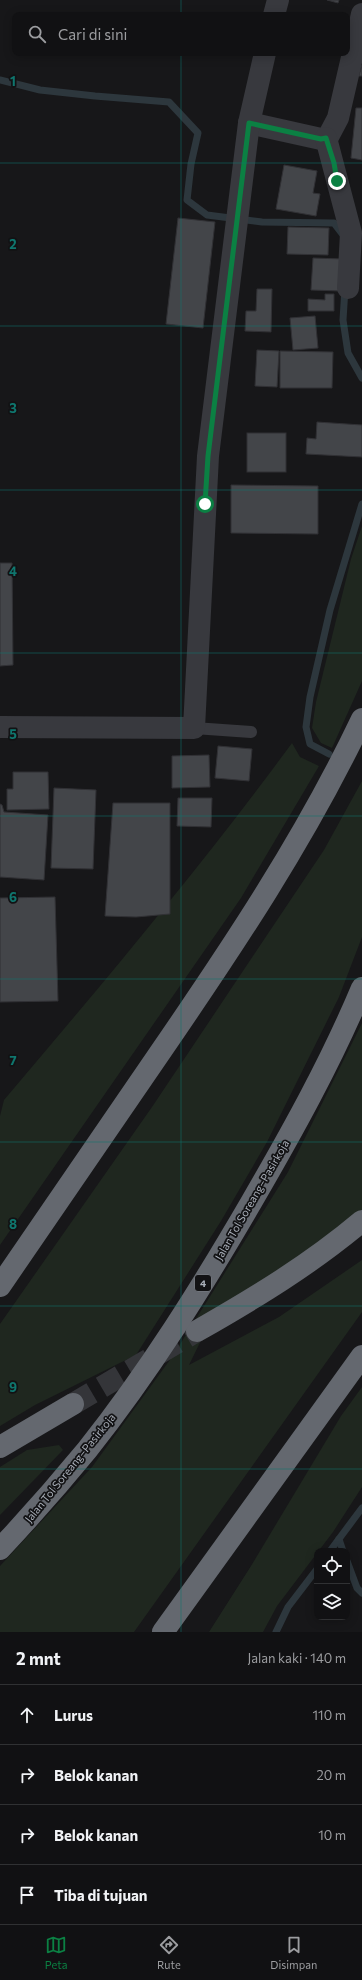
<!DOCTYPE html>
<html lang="id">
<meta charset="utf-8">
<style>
:root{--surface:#111113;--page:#1e1f21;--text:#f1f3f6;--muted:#9c9da0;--line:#303133;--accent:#0b8043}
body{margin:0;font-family:Commissioner,sans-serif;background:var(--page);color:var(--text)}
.controls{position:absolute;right:12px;bottom:12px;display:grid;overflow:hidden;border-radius:8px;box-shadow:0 2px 10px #0003}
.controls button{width:36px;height:36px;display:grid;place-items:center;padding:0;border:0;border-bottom:1px solid var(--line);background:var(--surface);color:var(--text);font:20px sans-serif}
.stop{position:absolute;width:12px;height:12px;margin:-9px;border:3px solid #0b8043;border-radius:50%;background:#fff}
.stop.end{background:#0b8043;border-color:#fff;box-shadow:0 1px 4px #0008}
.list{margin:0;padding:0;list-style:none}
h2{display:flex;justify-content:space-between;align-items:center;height:52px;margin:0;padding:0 16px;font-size:17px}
h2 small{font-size:13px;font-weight:400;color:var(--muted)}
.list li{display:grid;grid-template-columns:26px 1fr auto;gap:12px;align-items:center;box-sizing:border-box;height:60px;padding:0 16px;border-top:1px solid var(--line)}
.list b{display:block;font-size:15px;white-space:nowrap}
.list em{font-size:13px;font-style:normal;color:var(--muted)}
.icon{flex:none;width:22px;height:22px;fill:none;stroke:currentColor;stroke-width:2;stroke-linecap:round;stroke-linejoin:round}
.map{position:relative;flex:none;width:362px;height:1632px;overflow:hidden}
.search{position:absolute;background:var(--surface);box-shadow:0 2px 10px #0003;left:12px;right:12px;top:12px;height:44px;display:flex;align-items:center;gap:10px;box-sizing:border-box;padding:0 14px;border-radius:8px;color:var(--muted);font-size:15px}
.sheet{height:292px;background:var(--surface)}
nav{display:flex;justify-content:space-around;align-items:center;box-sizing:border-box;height:56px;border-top:1px solid var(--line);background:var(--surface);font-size:11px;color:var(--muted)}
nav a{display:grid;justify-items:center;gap:2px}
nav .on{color:var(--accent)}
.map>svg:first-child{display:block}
.green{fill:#1f271f}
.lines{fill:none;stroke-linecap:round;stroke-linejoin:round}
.stream{stroke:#2d373d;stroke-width:7}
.building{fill:#434549;stroke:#313135}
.highway-tunnel{stroke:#343539;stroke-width:22;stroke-dasharray:22 11;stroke-linecap:butt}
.lane{stroke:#38393e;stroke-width:12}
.street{stroke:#38393e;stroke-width:22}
.highway{stroke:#64686f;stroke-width:22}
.route{stroke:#0b8043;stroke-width:5}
.grid{fill:none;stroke:#0f766e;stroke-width:1;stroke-opacity:0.55}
.labels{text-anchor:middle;stroke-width:3.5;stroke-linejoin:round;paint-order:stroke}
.shield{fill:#121214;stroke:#7c8088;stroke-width:1}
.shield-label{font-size:10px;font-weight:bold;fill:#a9afb9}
.street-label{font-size:11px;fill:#a9afb9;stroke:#121214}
.grid-label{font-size:13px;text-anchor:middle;font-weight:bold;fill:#0f766e;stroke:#121214;stroke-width:3.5;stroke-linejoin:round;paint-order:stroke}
</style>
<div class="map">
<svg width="362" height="1632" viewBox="0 0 362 1632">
<rect width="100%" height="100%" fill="#171719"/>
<!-- green -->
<g class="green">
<path d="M 362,526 L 362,681 L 332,748 L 321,743 L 312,728 L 316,702 L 351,559 Z"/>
<path d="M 292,743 L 300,757 L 319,766 L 241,898 L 0,1245 L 0,1116 L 4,1100 C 103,983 201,867 292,743 Z"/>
<path d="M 362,781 L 362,937 L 339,997 L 267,1142 L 221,1221 L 136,1355 L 35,1405 L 0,1426 L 0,1324 L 152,1107 L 324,850 Z"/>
<path d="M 362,1023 L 362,1211 L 212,1318 L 189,1365 L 279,1317 L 362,1260 L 362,1312 L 134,1632 L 0,1632 L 0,1566 L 92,1467 L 172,1357 L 288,1172 Z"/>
<path d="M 362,1387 L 362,1487 L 333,1532 L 277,1606 L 263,1632 L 209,1632 L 251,1566 L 341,1416 Z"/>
<path d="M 59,1445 L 63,1450 L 0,1515 L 0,1467 L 27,1450 Z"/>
</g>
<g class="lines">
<!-- stream -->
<g class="stream">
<path d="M 0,80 L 40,90 L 95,96 L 169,102 L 198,133 L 191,164 L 187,200 L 207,215 L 262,222 L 334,223 L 344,236"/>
<path d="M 345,288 L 343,320 L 348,353 L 362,378"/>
<path d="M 329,754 L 310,744 L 306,727 L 310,697 L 330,610 L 362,504"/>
<path d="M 339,1539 L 343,1551"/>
<path d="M 330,1551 L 362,1508"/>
<path d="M 347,1561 L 357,1588 L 362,1593"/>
<path d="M 276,1632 L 288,1607 L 317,1569"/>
</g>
</g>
<!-- building -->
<g class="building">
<path d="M 327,0 L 339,0 L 338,3 Z"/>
<path d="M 362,65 L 362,76 L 359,76 Z"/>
<path d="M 356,108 L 362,108 L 362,160 L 351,158 Z"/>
<path d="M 284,165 L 317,171 L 313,193 L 320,194 L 316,216 L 276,209 Z"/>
<path d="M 178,218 L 215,222 L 203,328 L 166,324 Z"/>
<path d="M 288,227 L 329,228 L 328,255 L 287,254 Z"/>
<path d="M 313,258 L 342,259 L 341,291 L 311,290 Z"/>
<path d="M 257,289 L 272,289 L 271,332 L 245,331 L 246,311 L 256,311 Z"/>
<path d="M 325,294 L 334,294 L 334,311 L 308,311 L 308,299 L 325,300 Z"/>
<path d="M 315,316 L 318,348 L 293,350 L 290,318 Z"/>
<path d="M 257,350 L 279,351 L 277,387 L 255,386 Z"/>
<path d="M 280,351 L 333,352 L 332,388 L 280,388 Z"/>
<path d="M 317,422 L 362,425 L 362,457 L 306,454 L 307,438 L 316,439 Z"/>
<rect x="247" y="433" width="39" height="39"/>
<path d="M 231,485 L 318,486 L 318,534 L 231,533 Z"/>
<path d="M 0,563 L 12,563 L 13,665 L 0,666 Z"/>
<path d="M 218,746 L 252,749 L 249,781 L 215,778 Z"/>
<path d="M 209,755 L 210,787 L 172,788 L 172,756 Z"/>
<path d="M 13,772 L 48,772 L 49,809 L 7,810 L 7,789 L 13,789 Z"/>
<path d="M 54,788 L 96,790 L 93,869 L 51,868 Z"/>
<path d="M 178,798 L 212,798 L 211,827 L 177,826 Z"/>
<path d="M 113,803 L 170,803 L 170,914 L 136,917 L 105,916 Z"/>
<path d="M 0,804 L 2,805 L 4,812 L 48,815 L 44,880 L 0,877 Z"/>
<path d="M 55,897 L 58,1001 L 0,1002 L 0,898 Z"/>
</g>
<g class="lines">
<!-- highway-tunnel -->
<path class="highway-tunnel" d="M 73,1404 L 197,1331"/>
<!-- lane -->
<path class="lane" d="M 194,728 L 251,732"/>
<!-- street -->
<g class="street">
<path d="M 274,15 L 278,0"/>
<path d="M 249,123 L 321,139 L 328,137 L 338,118 L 362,14"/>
<path d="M 326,138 L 351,233 L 348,288"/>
<path d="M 0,727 L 194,728 L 208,456 L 249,123 L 265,53"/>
</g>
<!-- highway -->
<g class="highway">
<path d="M 0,1286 C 52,1209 105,1133 157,1057 C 232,948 305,839 362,719"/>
<path d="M 197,1331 C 255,1298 311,1264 362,1221"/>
<path d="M 0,1447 L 73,1404"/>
<path d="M 0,1549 C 30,1517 59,1484 87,1450 C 149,1372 202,1287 252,1201 C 292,1132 331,1062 362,988"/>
<path d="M 163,1632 L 362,1356"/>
</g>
</g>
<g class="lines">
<!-- route -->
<path class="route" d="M 205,504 L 208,456 L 249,123 L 321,139 L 326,138 L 334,163 L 337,181"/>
</g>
<!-- grid -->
<path class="grid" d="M 181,0 L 181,15M 181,53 L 181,1632M 0,163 L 362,163M 0,326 L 362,326M 0,490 L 362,490M 0,653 L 362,653M 0,816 L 362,816M 0,979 L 362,979M 0,1142 L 362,1142M 0,1306 L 362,1306M 0,1469 L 362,1469"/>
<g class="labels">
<!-- shield labels -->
<rect class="shield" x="195" y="1275" width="16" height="16" rx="3"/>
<g class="shield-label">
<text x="203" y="1287">4</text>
</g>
<!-- street labels -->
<g class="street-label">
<text transform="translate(252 1200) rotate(-60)" y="4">Jalan Tol Soreang–Pasirkoja</text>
<text transform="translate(70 1468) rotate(-51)" y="4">Jalan Tol Soreang–Pasirkoja</text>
</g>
</g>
<g class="grid-label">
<text x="13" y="86">1</text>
<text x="13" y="249">2</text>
<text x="13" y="413">3</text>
<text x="13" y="576">4</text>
<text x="13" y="739">5</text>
<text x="13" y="902">6</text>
<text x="13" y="1065">7</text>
<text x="13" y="1229">8</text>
<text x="13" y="1392">9</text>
</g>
</svg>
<div class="controls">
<button><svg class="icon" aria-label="locate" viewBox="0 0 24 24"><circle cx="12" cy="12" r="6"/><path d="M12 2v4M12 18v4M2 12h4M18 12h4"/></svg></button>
<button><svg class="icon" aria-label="layers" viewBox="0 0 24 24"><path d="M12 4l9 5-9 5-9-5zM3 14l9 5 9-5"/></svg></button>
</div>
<div class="stop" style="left:205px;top:504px"></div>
<div class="stop end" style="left:337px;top:181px"></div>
<div class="search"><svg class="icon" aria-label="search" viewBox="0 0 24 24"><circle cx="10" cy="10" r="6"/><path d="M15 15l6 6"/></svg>Cari di sini</div>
</div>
<section class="sheet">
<h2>2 mnt<small>Jalan kaki · 140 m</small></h2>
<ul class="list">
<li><svg class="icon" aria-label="ahead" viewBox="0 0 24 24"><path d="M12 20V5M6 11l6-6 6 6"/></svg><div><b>Lurus</b></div><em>110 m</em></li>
<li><svg class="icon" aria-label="right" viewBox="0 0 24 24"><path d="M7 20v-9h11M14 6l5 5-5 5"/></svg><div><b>Belok kanan</b></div><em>20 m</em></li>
<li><svg class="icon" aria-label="right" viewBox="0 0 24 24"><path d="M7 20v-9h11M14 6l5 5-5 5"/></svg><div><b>Belok kanan</b></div><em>10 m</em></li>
<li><svg class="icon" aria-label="arrive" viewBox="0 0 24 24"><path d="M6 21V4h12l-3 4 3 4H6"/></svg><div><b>Tiba di tujuan</b></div></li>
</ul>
</section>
<nav>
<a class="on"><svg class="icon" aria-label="map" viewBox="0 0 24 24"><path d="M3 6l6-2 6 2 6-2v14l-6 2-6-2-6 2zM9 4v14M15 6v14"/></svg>Peta</a>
<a><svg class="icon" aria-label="directions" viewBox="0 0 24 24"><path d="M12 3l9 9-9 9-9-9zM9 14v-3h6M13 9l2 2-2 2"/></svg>Rute</a>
<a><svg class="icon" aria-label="saved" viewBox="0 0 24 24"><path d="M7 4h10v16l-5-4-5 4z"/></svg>Disimpan</a>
</nav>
